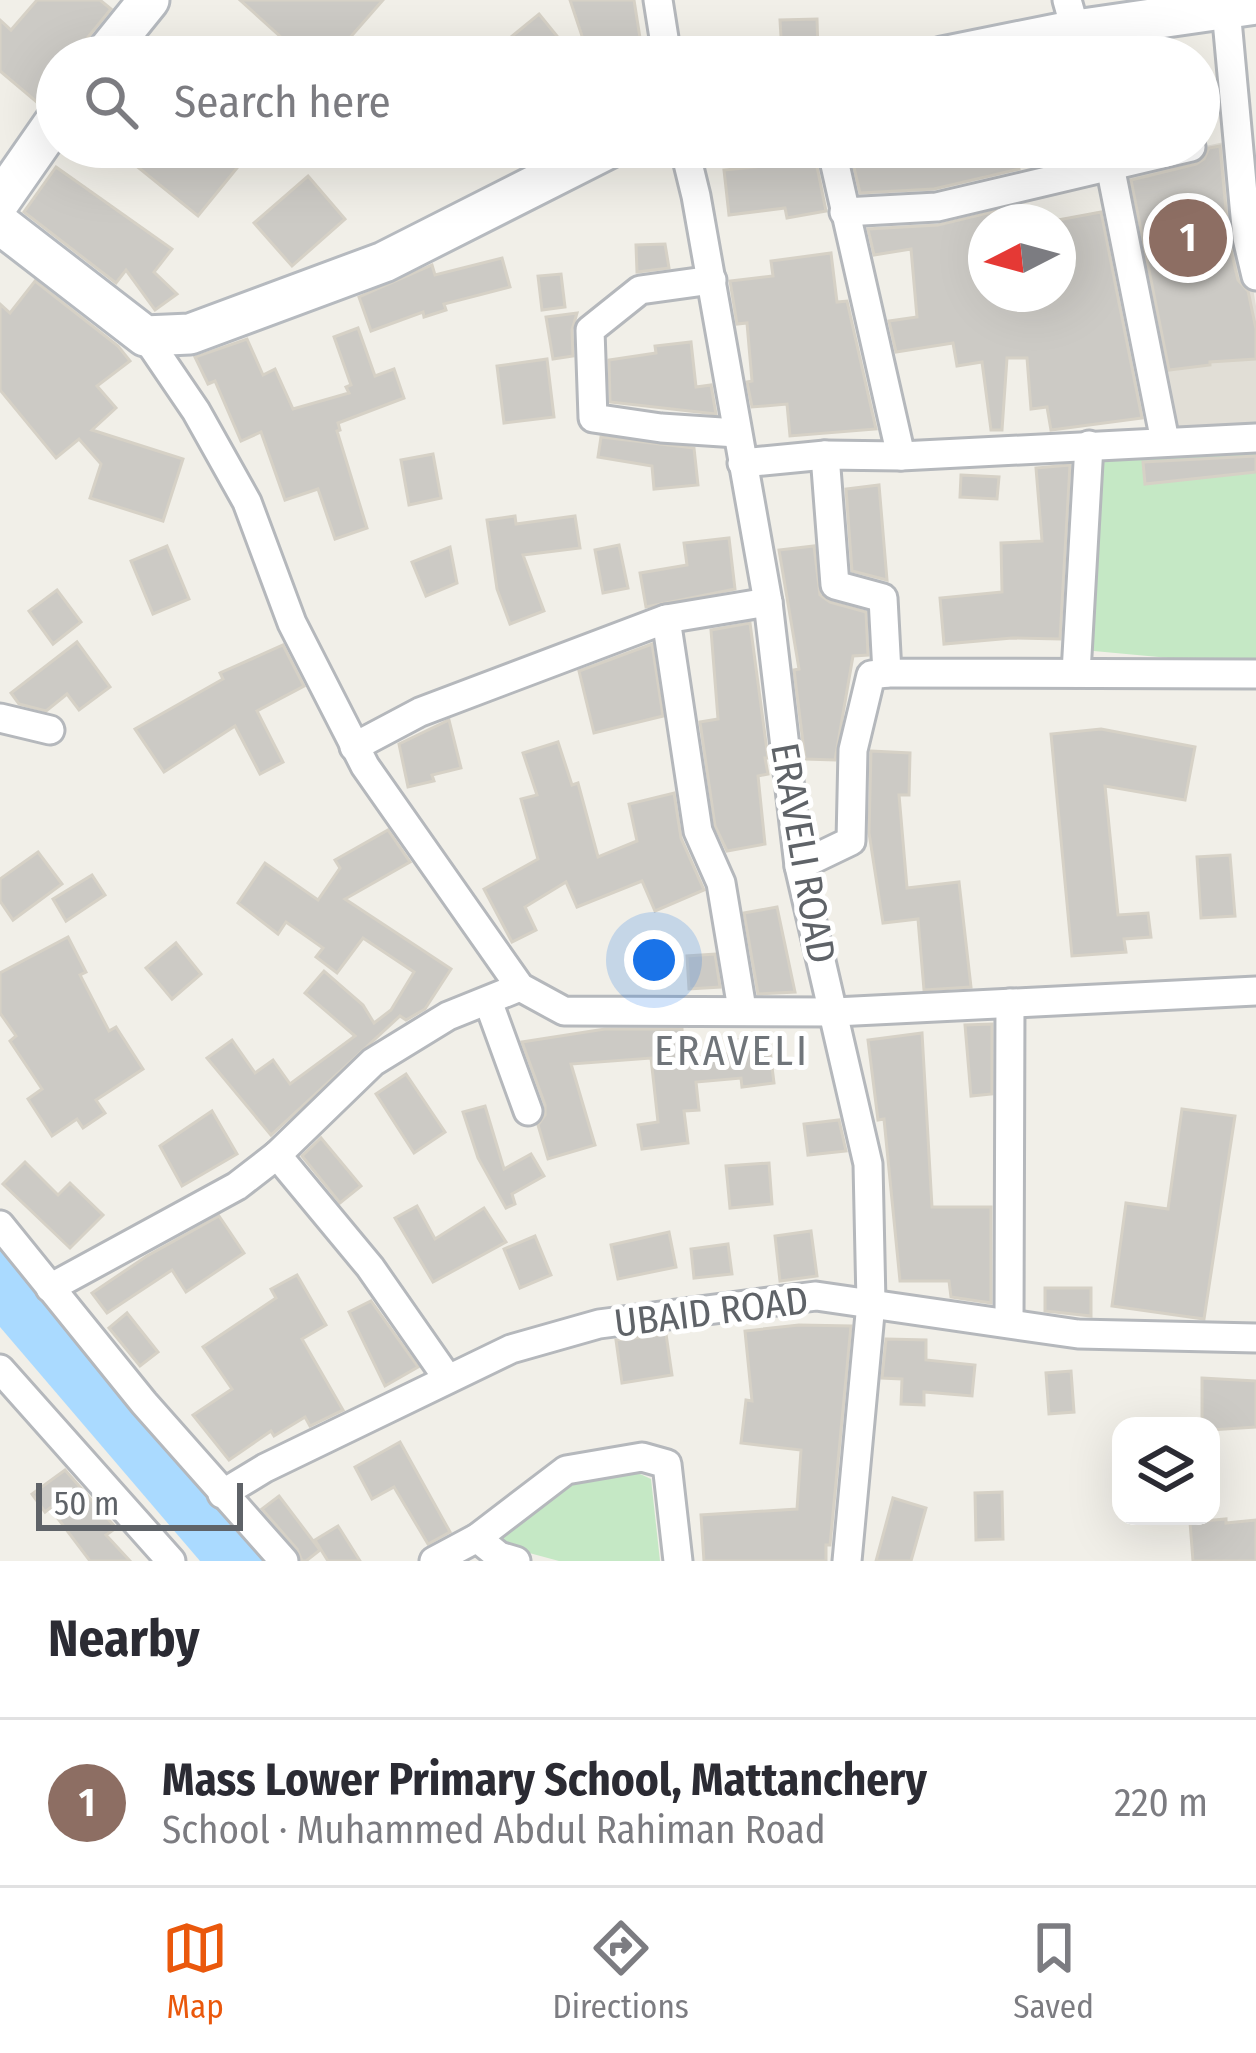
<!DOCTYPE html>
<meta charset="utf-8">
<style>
:root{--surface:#fff;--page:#f2f2f3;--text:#2b2b33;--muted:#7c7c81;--line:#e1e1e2;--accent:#ea580c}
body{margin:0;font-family:"Fira Sans Condensed",sans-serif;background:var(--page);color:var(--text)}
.controls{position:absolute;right:36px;bottom:36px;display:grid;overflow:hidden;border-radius:24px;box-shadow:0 12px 48px #0002}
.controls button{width:108px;height:108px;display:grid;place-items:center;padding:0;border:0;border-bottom:3px solid var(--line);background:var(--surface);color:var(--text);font:60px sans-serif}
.compass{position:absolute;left:968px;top:204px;width:108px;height:108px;border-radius:50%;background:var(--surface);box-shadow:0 12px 48px #0002;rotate:264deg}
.scale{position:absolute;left:36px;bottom:30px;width:207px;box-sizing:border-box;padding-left:12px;border:6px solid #5f6368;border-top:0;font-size:33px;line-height:42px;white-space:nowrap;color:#5f6368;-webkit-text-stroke:9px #fff;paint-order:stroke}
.you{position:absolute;left:654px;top:960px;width:42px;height:42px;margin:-30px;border:9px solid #fff;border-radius:50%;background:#1a73e8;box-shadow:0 0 0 18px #1a73e833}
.badge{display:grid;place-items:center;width:78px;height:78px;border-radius:50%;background:var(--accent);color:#fff;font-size:39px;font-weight:700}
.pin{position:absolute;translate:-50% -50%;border:6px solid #fff;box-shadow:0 3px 12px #0006}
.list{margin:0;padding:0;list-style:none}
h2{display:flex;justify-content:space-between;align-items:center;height:156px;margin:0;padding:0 48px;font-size:51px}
h2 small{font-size:39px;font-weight:400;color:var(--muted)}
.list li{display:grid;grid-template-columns:78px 1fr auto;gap:36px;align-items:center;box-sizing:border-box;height:168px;padding:0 48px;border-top:3px solid var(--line)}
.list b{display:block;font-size:45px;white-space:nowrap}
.list p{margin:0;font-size:39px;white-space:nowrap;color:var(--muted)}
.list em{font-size:39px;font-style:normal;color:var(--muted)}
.icon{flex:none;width:66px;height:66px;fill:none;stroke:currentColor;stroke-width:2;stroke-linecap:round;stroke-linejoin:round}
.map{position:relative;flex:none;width:1256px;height:1561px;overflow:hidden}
.search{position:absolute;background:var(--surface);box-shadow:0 12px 48px #0002;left:36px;right:36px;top:36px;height:132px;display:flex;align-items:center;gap:30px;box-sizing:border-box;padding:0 42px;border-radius:66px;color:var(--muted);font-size:45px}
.sheet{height:324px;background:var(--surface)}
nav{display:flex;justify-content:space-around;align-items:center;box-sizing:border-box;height:168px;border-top:3px solid var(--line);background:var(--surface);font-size:33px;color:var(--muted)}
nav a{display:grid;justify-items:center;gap:6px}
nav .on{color:var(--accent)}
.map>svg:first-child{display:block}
.education{fill:#e1ded6}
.green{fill:#c5e8c5}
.water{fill:#aadaff}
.building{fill:#cccac5;stroke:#d6d1c6;stroke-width:3}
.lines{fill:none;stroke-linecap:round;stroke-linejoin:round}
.street-casing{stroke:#b5b8bc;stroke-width:33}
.secondary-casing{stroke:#b6babf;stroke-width:45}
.street{stroke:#fff;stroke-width:27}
.secondary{stroke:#fff;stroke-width:39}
.labels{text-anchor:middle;stroke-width:10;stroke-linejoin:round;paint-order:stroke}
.street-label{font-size:39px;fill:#5f6368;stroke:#fff}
.neighbourhood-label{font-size:42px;letter-spacing:3px;fill:#70757a;stroke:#fff}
</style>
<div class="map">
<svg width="1256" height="1561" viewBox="0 0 1256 1561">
<rect width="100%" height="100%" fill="#f1efe8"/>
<!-- education -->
<path class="education" d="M 1229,141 L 1256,306 L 1256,428 L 1173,435 L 1120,164 Z"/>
<!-- green -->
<g class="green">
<path d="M 1256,448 L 1256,666 L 1083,650 L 1098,452 Z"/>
<path d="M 638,1473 L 651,1479 L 660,1561 L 559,1561 L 503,1546 L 502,1532 L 562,1486 Z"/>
</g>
<!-- water -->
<path class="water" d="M 0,1248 L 264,1561 L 200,1561 L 0,1327 Z"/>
<!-- building -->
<g class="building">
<path d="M 37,0 L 100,0 L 111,9 L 84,42 L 80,57 L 57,57 L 57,93 L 39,104 L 0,71 L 0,20 L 11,30 Z"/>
<path d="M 240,0 L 383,0 L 333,57 L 303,57 Z"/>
<path d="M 570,0 L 634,0 L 643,57 L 589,57 Z"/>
<path d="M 539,14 L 574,57 L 517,57 L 505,42 Z"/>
<path d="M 817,19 L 818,52 L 782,54 L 780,20 Z"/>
<path d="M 1220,146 L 1229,242 L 1238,280 L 1248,291 L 1256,329 L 1256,359 L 1210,362 L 1210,365 L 1169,370 L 1131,180 L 1196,164 L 1204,159 L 1209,148 Z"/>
<path d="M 113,147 L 254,147 L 198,216 Z"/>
<path d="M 771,147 L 813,147 L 826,211 L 787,218 L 785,208 L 729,215 L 724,170 L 774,165 Z"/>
<path d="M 888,147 L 889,156 L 943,147 L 1015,147 L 1019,169 L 934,189 L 860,193 L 850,150 Z"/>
<path d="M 56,167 L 172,249 L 154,272 L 177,294 L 155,310 L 126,270 L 116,283 L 24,212 Z"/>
<path d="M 308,176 L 345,219 L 292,266 L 254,223 Z"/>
<path d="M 996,211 L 998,222 L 986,222 L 986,294 L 1039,294 L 1040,298 L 1058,297 L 1058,220 L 1101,212 L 1142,418 L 1051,430 L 1047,407 L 1031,409 L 1027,358 L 1007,358 L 1002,430 L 991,430 L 982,362 L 957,366 L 953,343 L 896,352 L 889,321 L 917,317 L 911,249 L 874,255 L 868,229 L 938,225 Z"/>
<path d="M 665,244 L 669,268 L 637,272 L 636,245 Z"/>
<path d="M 831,253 L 837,302 L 847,301 L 876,429 L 790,436 L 787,404 L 752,407 L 747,382 L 752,381 L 747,323 L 737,324 L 730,281 L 773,276 L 771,261 Z"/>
<path d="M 502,258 L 510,287 L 444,304 L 446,310 L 424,317 L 423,312 L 371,331 L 359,297 L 432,265 L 435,275 Z"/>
<path d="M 561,274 L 565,307 L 542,310 L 538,276 Z"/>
<path d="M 35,281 L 118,346 L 130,361 L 97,386 L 116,408 L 92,430 L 183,459 L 163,521 L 90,498 L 101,464 L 79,439 L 56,458 L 0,390 L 0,304 L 10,313 Z"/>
<path d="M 577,313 L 572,330 L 573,356 L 553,359 L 546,317 Z"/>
<path d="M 358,328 L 375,376 L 394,369 L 404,398 L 338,423 L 340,430 L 337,431 L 367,528 L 335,539 L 318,489 L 285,500 L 261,432 L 241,441 L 215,381 L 208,384 L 195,357 L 247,339 L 263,375 L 275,369 L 293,409 L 349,393 L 346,387 L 351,385 L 334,337 Z"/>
<path d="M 691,342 L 696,387 L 711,385 L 716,414 L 610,402 L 609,360 L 656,353 L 655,346 Z"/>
<path d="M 547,359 L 554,417 L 504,423 L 497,366 Z"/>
<path d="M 601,437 L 694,448 L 698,485 L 654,489 L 652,466 L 598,457 Z"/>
<path d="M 433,454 L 441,498 L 409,505 L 401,460 Z"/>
<path d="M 1256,456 L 1256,472 L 1145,484 L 1143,462 Z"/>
<path d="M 1070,465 L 1060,639 L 1012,638 L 944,644 L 940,598 L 1002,592 L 1001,543 L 1042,541 L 1036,468 Z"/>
<path d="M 961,475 L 999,477 L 997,499 L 960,497 Z"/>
<path d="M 879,485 L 887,580 L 852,571 L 846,489 Z"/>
<path d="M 515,516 L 516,524 L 575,516 L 580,548 L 523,555 L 544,611 L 510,624 L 497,589 L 487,520 Z"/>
<path d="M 729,538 L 735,589 L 646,607 L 640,573 L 687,565 L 684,543 Z"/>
<path d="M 619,545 L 628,588 L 603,593 L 595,550 Z"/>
<path d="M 167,546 L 189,599 L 153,614 L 131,561 Z"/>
<path d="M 814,546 L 820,595 L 830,602 L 866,612 L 868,655 L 853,656 L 835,760 L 805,759 L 794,670 L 799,669 L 779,550 Z"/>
<path d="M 450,547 L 457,583 L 426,596 L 412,562 Z"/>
<path d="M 57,590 L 81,622 L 53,644 L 29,611 Z"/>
<path d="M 750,623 L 768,758 L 765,758 L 768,774 L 758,776 L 765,844 L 727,851 L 715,826 L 700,722 L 718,719 L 711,630 Z"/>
<path d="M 77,642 L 110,687 L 79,710 L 67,694 L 46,711 L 19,704 L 11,693 Z"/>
<path d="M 652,644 L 663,716 L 594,733 L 579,671 Z"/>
<path d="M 283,645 L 304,686 L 257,711 L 283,762 L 260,774 L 235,726 L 164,772 L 135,729 L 223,679 L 220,673 Z"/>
<path d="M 449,720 L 461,768 L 432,775 L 434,781 L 408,787 L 399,744 Z"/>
<path d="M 1101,729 L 1195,747 L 1185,800 L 1105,786 L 1118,915 L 1148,913 L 1151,937 L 1124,939 L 1126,952 L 1072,956 L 1051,734 Z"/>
<path d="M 558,742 L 572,785 L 578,783 L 598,857 L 637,841 L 629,804 L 674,793 L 681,838 L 704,890 L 655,911 L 642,881 L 577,907 L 566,882 L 525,907 L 536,930 L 512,942 L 484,889 L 538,859 L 521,799 L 537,795 L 523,753 Z"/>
<path d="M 871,751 L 910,753 L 909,795 L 899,795 L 907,888 L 959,882 L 971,987 L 924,990 L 918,919 L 883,923 L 869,833 Z"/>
<path d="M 388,830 L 410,862 L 345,899 L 451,969 L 425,1009 L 406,1020 L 400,1016 L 271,1135 L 207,1058 L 232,1040 L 255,1073 L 273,1060 L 290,1084 L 355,1036 L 305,993 L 324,971 L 363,1005 L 374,1023 L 391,1010 L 414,972 L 363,938 L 337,973 L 316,957 L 323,948 L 286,922 L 278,934 L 238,903 L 265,863 L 318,900 L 340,868 L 335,860 Z"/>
<path d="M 38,852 L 62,884 L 13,920 L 0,901 L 0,879 Z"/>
<path d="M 1230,855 L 1235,916 L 1201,918 L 1197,857 Z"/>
<path d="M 92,875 L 105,895 L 66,921 L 53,899 Z"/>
<path d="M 777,907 L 795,992 L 758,994 L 744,913 Z"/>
<path d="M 68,937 L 86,972 L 80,975 L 109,1031 L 116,1027 L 143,1069 L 96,1100 L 105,1113 L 83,1128 L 77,1119 L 52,1136 L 28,1099 L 42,1089 L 10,1041 L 16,1036 L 0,1013 L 0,973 Z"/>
<path d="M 176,943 L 201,974 L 172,999 L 146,968 Z"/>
<path d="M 715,954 L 720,987 L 689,989 L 687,956 Z"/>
<path d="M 992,1024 L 992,1094 L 971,1096 L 965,1025 Z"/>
<path d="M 605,1029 L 682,1029 L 684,1058 L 737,1053 L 736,1040 L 768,1035 L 774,1083 L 742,1087 L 741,1078 L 696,1082 L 699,1110 L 684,1111 L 688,1143 L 642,1149 L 638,1125 L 658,1122 L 651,1058 L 571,1064 L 595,1145 L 548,1159 L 538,1125 L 545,1115 L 545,1105 L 522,1042 Z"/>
<path d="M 922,1033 L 932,1207 L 991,1207 L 991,1303 L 951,1297 L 949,1281 L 900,1281 L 884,1119 L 878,1120 L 868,1040 Z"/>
<path d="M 406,1074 L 445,1132 L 414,1153 L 376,1094 Z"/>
<path d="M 485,1106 L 504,1169 L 531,1154 L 544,1176 L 512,1194 L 515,1204 L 506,1208 L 478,1158 L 463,1112 Z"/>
<path d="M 1182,1109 L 1235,1116 L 1204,1319 L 1112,1306 L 1126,1203 L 1168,1209 Z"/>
<path d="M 212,1111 L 237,1154 L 182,1186 L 160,1146 Z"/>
<path d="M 839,1120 L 846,1151 L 808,1155 L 804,1124 Z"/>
<path d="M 321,1138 L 361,1186 L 340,1203 L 302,1156 Z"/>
<path d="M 25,1162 L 58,1195 L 70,1183 L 103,1215 L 70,1248 L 3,1184 Z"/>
<path d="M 769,1163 L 772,1204 L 730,1208 L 726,1166 Z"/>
<path d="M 417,1206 L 435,1239 L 484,1208 L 506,1242 L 433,1282 L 395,1218 Z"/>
<path d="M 219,1216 L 244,1253 L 186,1292 L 172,1270 L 107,1313 L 92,1293 L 147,1256 Z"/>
<path d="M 811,1231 L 817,1276 L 780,1281 L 775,1236 Z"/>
<path d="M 669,1232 L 676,1267 L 618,1279 L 611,1245 Z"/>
<path d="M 535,1236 L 551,1275 L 520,1288 L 504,1249 Z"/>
<path d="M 728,1244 L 732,1274 L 694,1278 L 691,1249 Z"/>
<path d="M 297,1275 L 326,1325 L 302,1339 L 343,1410 L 310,1426 L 305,1417 L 274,1436 L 271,1431 L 229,1460 L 193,1415 L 232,1389 L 203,1347 L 276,1298 L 271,1289 Z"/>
<path d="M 1045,1288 L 1091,1288 L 1091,1316 L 1045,1311 Z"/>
<path d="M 371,1301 L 418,1367 L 385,1386 L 349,1312 Z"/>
<path d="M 127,1313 L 158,1352 L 140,1366 L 109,1328 Z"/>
<path d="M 799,1325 L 851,1326 L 830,1545 L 826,1545 L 826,1561 L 704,1561 L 701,1515 L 797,1509 L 801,1450 L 741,1443 L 746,1400 L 752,1401 L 745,1331 Z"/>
<path d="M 666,1334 L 672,1375 L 622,1383 L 616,1340 Z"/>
<path d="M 886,1339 L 926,1340 L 926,1360 L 975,1365 L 972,1396 L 924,1392 L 924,1405 L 901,1404 L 902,1379 L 882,1378 Z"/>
<path d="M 1071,1371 L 1074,1412 L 1049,1414 L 1046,1373 Z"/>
<path d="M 1202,1378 L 1256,1381 L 1256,1427 L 1211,1430 L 1211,1426 L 1202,1426 Z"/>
<path d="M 400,1442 L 450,1532 L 428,1544 L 394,1487 L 372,1499 L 355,1467 Z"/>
<path d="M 65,1470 L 116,1528 L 106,1535 L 130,1561 L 90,1561 L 50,1508 L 45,1512 L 32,1494 Z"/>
<path d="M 1002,1492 L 1003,1539 L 976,1540 L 975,1493 Z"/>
<path d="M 279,1496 L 320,1550 L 306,1561 L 302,1561 L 297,1549 L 262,1509 Z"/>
<path d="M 893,1498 L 926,1508 L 911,1561 L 876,1561 Z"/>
<path d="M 1226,1519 L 1226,1523 L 1256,1520 L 1256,1561 L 1193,1561 L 1190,1522 Z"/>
<path d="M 338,1526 L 360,1561 L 328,1561 L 315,1540 Z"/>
</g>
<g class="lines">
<!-- street casing -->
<g class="street-casing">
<g id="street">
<path d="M 658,0 L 667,57"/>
<path d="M 1067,0 L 1083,57"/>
<path d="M 1226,9 L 1247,238 L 1256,276"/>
<path d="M 684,147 L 696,196 L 768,602 L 799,866 L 868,1164 L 871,1303 L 847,1561"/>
<path d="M 831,147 L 901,456"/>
<path d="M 1107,151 L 1165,441"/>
<path d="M 844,212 L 937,207 L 1191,147"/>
<path d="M 712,280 L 640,290 L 590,330 L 593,418 L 661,428 L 737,433"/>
<path d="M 145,336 L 196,411 L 247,502 L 292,623 L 365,766 L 520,987 L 564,1011 L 835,1012 L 1256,991"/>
<path d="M 825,455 L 835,585 L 883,598 L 887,673 L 1256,674"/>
<path d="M 742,463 L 825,455 L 901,456 L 1256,438"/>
<path d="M 666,619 L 698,831 L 721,883 L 742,1009"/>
<path d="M 1076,673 L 1089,445"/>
<path d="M 0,718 L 50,730"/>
<path d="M 354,747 L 420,712 L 666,619 L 768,602"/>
<path d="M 799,866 L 851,841 L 853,750 L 871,675 L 887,673"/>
<path d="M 488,1001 L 528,1111"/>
<path d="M 277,1155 L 370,1267 L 448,1379"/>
<path d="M 0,1225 L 144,1403 L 284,1561"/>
<path d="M 50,1288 L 237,1186 L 277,1155 L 373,1062 L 448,1016 L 520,987"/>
<path d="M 1009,1323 L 1010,1003"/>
<path d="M 0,1369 L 171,1561"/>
<path d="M 222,1494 L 265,1468 L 511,1349 L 599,1324 L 816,1296 L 1078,1334 L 1256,1338"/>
<path d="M 477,1538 L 499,1556 L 516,1561"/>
<path d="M 434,1561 L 477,1538 L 566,1470 L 642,1457 L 667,1464 L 678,1561"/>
</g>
</g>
<!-- secondary casing -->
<g class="secondary-casing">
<g id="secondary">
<path d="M 103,57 L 149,0"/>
<path d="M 942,57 L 1076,30 L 1256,4"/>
<path d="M 0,201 L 57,119"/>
<path d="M 0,224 L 145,336 L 190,334 L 384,262 L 611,147"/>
</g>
</g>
<!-- street -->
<use href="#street" class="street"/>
<!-- secondary -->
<use href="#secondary" class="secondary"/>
</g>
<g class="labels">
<!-- street labels -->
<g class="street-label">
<text transform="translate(804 853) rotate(80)" y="14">ERAVELI ROAD</text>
<text transform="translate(711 1311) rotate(-7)" y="14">UBAID ROAD</text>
</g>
<!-- neighbourhood labels -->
<g class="neighbourhood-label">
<text x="732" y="1065">ERAVELI</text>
</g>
</g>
</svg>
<div class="controls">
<button><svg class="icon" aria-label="layers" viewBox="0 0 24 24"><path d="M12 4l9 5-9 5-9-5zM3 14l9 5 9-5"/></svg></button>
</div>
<svg class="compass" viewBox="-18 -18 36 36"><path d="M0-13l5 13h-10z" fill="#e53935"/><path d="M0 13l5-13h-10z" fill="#7c7c81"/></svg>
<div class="scale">50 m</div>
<div class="you"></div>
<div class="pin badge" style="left:1188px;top:238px;background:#8d6e63">1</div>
<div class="search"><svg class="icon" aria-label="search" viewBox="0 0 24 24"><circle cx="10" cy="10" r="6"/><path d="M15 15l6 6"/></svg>Search here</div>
</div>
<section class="sheet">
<h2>Nearby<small></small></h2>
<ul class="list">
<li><span class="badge" style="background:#8d6e63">1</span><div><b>Mass Lower Primary School, Mattanchery</b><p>School · Muhammed Abdul Rahiman Road</p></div><em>220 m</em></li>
</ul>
</section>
<nav>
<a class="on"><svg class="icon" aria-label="map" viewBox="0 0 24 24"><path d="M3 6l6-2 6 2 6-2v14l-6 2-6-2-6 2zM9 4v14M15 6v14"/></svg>Map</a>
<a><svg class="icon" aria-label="directions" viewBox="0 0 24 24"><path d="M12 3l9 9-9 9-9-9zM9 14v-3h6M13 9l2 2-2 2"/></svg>Directions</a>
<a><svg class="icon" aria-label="saved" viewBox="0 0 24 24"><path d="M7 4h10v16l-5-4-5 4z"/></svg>Saved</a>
</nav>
